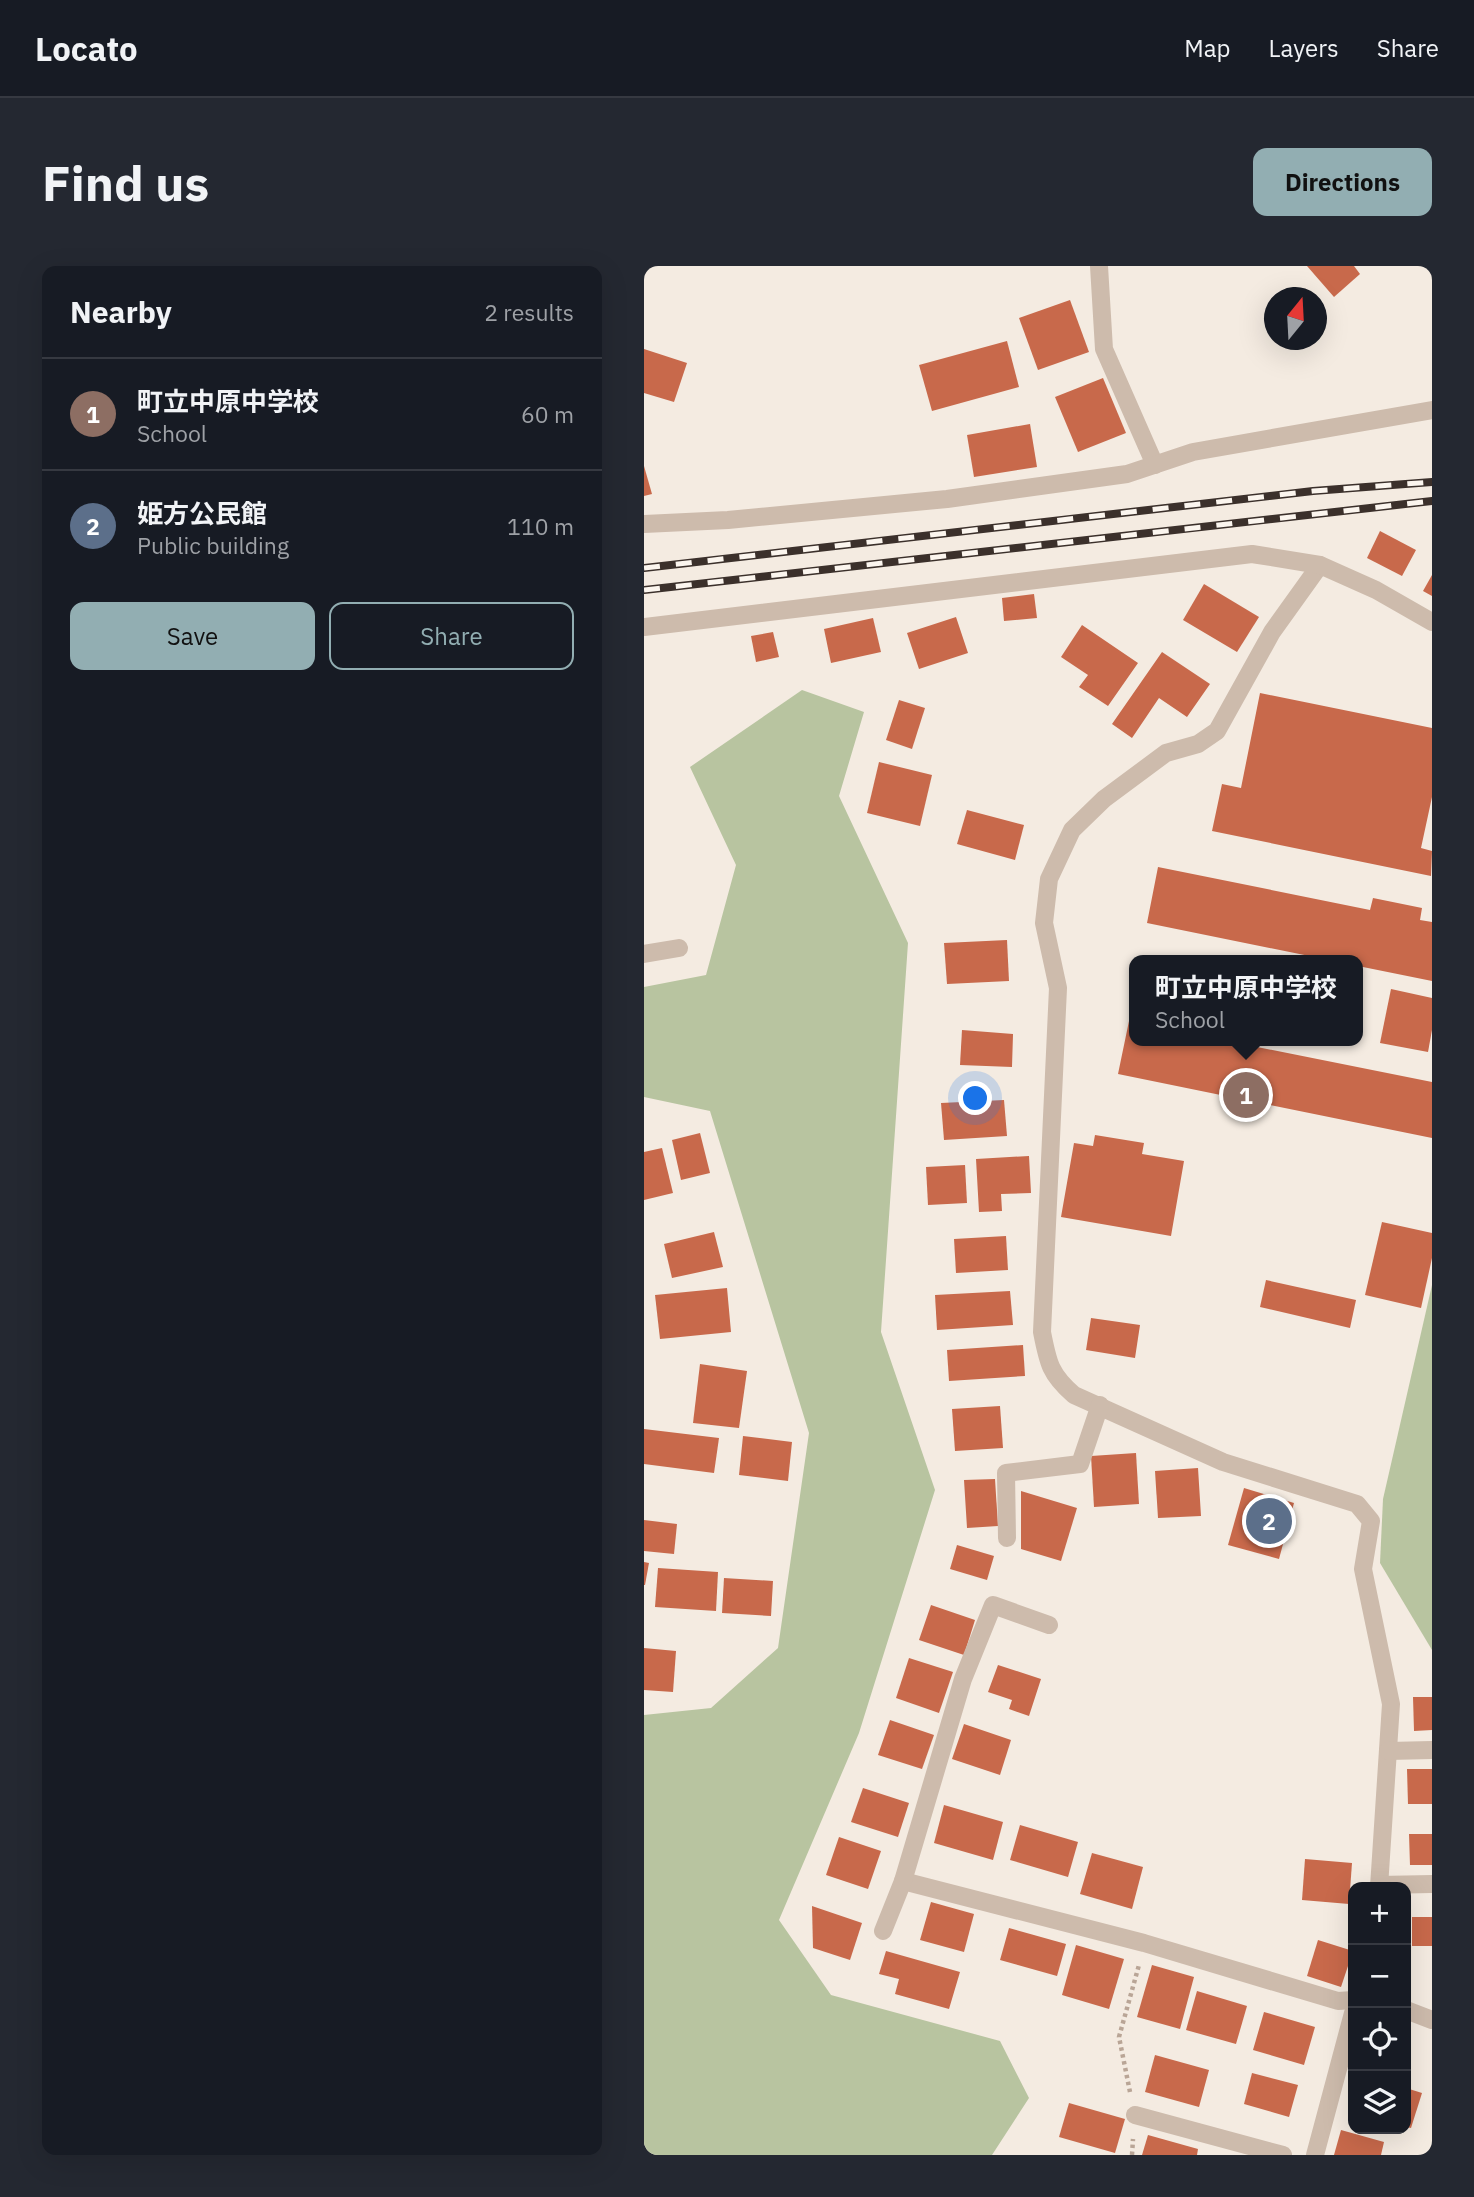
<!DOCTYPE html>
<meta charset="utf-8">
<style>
:root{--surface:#171b24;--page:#242831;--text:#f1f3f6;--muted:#9ea1a6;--line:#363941;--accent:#92aeb2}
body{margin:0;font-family:"IBM Plex Sans","Noto Sans JP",sans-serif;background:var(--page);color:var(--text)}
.controls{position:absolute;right:21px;bottom:21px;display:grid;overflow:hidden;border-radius:14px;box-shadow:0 7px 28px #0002}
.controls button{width:63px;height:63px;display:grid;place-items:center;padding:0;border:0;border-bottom:2px solid var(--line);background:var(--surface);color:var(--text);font:35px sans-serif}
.compass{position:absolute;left:620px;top:21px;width:63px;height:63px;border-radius:50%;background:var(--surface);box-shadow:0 7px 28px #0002;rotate:18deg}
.you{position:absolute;left:332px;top:833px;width:24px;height:24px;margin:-18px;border:5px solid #fff;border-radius:50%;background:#1a73e8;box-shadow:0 0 0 10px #1a73e833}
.badge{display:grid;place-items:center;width:46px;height:46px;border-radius:50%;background:var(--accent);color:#fff;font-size:23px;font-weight:700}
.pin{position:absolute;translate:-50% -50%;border:4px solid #fff;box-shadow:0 2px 7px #0006}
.popup{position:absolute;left:485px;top:689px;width:234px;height:91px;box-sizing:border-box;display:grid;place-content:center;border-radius:14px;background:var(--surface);filter:drop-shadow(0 2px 5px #0005);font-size:23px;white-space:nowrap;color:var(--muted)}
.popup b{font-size:26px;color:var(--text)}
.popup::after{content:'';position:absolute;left:50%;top:100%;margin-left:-14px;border:14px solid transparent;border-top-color:var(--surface)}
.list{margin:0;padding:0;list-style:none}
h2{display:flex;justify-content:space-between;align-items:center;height:91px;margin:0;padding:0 28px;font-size:30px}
h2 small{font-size:23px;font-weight:400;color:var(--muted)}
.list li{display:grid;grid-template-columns:46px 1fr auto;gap:21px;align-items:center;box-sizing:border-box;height:112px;padding:0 28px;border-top:2px solid var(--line)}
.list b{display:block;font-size:26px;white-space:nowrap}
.list p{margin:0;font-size:23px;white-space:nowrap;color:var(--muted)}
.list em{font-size:23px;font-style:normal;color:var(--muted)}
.actions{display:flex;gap:14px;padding:21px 28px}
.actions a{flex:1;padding:16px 0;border:2px solid var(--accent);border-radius:14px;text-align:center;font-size:24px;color:var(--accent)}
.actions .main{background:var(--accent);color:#111}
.icon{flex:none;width:38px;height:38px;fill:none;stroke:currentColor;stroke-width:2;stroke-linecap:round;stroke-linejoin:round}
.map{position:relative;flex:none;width:788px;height:1889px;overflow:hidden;border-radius:14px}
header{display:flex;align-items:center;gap:42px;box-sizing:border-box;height:98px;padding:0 35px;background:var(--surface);border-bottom:2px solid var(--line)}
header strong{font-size:33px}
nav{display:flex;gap:38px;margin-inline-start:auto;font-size:24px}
.intro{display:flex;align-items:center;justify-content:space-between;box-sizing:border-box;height:168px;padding:0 42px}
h1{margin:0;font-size:49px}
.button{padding:18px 32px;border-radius:14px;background:var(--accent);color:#111;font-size:24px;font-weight:700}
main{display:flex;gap:42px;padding:0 42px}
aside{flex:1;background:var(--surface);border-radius:14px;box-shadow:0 7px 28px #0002}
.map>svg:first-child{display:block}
.green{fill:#b8c4a0}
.building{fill:#c8694b}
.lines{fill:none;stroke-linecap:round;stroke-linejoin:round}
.path{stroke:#b9a596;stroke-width:4.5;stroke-dasharray:3.5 3.5;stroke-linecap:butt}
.minor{stroke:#cdbbac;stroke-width:18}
.rail-casing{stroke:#3b302b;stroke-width:8}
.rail{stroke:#fbf5ee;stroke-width:5;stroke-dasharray:16;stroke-linecap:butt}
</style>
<header>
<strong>Locato</strong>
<nav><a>Map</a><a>Layers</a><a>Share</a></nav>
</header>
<div class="intro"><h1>Find us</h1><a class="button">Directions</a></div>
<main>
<aside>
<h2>Nearby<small>2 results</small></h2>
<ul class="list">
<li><span class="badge" style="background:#8d6e63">1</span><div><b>町立中原中学校</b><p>School</p></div><em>60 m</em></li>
<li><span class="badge" style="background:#5c6f8a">2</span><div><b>姫方公民館</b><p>Public building</p></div><em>110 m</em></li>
</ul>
<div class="actions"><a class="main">Save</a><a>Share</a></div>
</aside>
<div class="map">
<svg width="788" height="1889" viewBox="0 0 788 1889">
<rect width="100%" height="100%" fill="#f4ebe1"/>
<!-- green -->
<g class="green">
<path d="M 158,424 L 220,446 L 195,530 L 264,677 L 237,1066 L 291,1224 L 215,1467 L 135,1654 L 187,1729 L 356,1775 L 385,1832 L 348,1889 L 0,1889 L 0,1449 L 67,1442 L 134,1382 L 165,1167 L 66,845 L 0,831 L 0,721 L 62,709 L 92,599 L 46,501 Z"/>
<path d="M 788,1019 L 788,1384 L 736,1297 L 739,1233 Z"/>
</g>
<!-- building -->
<g class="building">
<path d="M 663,0 L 710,0 L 716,8 L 690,31 Z"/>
<path d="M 426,34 L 445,86 L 394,104 L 375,52 Z"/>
<path d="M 363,75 L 375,121 L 288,145 L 275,99 Z"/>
<path d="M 0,83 L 43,97 L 30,136 L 0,127 Z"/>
<path d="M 459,112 L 482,167 L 434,186 L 411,131 Z"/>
<path d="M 386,158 L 393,201 L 330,211 L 323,169 Z"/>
<path d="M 0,200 L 8,228 L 0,230 Z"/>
<path d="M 736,265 L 772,284 L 758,310 L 723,292 Z"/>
<path d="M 788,309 L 788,330 L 779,325 Z"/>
<path d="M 560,318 L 615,351 L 593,386 L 539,354 Z"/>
<path d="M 390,328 L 393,352 L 360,355 L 358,332 Z"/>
<path d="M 312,351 L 324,387 L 275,403 L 263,367 Z"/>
<path d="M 229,352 L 237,386 L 187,397 L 180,363 Z"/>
<path d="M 438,359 L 494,397 L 464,440 L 435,421 L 444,409 L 417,391 Z"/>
<path d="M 129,366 L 135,391 L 112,396 L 107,370 Z"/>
<path d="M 518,386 L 566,418 L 543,451 L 515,432 L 488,472 L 468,458 Z"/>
<path d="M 616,427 L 788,462 L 788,531 L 777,582 L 788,585 L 787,610 L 568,565 L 578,518 L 597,522 Z"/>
<path d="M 255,434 L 281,442 L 268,483 L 242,474 Z"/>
<path d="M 235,496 L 288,509 L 276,560 L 223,547 Z"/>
<path d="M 323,544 L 380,559 L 371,594 L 313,578 Z"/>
<path d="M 514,601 L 726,644 L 729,632 L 778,642 L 776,654 L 788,656 L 788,715 L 714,700 L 714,694 L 685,694 L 503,657 Z"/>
<path d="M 363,674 L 365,715 L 303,718 L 300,677 Z"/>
<path d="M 747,723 L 788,732 L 788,764 L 784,786 L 736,777 Z"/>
<path d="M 485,755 L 490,756 L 490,775 L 583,775 L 788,816 L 788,872 L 474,808 Z"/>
<path d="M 318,764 L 369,768 L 368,801 L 316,799 Z"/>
<path d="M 360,834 L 363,870 L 300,874 L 297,837 Z"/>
<path d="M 56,867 L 66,907 L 37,914 L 28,874 Z"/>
<path d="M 451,869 L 500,877 L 498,888 L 540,895 L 527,970 L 417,951 L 430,877 L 449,880 Z"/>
<path d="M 18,882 L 29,927 L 0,934 L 0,886 Z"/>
<path d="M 385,890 L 387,927 L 357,928 L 358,945 L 335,946 L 332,893 Z"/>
<path d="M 321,899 L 323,937 L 284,939 L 282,901 Z"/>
<path d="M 738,956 L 788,967 L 788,992 L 777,1042 L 721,1029 Z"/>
<path d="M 70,966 L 79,1001 L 28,1012 L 20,978 Z"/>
<path d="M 362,970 L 364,1004 L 312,1007 L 310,973 Z"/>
<path d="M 622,1014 L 712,1034 L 706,1062 L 616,1041 Z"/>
<path d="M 83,1022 L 87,1066 L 16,1073 L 11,1029 Z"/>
<path d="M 366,1025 L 369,1059 L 293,1064 L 291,1029 Z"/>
<path d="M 447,1052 L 496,1059 L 491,1092 L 442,1084 Z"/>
<path d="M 379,1079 L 381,1110 L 305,1115 L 303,1084 Z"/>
<path d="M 56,1098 L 103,1105 L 95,1162 L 49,1157 Z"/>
<path d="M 356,1140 L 359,1182 L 311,1185 L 308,1143 Z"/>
<path d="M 0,1163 L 75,1172 L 70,1207 L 0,1198 Z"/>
<path d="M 99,1170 L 148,1176 L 144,1215 L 95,1209 Z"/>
<path d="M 492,1187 L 495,1238 L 450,1241 L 447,1190 Z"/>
<path d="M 554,1202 L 557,1250 L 514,1252 L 511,1205 Z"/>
<path d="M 351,1213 L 354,1260 L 323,1262 L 320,1214 Z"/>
<path d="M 600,1222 L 650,1237 L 635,1293 L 584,1279 Z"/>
<path d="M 377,1225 L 433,1242 L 417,1295 L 377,1283 Z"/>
<path d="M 0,1254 L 33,1258 L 30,1288 L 0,1285 Z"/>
<path d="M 313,1279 L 350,1290 L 343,1314 L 306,1303 Z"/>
<path d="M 0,1296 L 5,1297 L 1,1319 L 0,1319 Z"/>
<path d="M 14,1302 L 74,1306 L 72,1345 L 11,1341 Z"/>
<path d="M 80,1312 L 129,1315 L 127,1350 L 78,1347 Z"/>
<path d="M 287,1339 L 331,1354 L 320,1389 L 275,1374 Z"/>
<path d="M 0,1382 L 32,1385 L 29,1426 L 0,1424 Z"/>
<path d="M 265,1392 L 309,1406 L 295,1447 L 252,1432 Z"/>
<path d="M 354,1399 L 397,1413 L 385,1450 L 365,1443 L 368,1434 L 344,1426 Z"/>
<path d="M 769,1431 L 788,1431 L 788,1464 L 770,1465 Z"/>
<path d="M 246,1454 L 290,1469 L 278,1503 L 234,1489 Z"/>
<path d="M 320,1458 L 367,1474 L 356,1509 L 308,1493 Z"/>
<path d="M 763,1503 L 788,1503 L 788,1538 L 764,1538 Z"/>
<path d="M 219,1522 L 265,1537 L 254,1571 L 207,1556 Z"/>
<path d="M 300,1539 L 359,1556 L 349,1594 L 290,1577 Z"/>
<path d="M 376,1559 L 434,1576 L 424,1611 L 366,1594 Z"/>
<path d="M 765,1568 L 788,1568 L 788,1599 L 766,1599 Z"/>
<path d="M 195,1571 L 237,1585 L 224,1623 L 182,1609 Z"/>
<path d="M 448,1587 L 499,1601 L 488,1643 L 436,1628 Z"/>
<path d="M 661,1593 L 708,1597 L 705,1638 L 658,1634 Z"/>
<path d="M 287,1636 L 330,1648 L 320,1686 L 276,1674 Z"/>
<path d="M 168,1640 L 218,1657 L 206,1694 L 169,1682 Z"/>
<rect x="768" y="1651" width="20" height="29"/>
<path d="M 365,1662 L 422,1678 L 413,1710 L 356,1694 Z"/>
<path d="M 674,1674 L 709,1685 L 697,1721 L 663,1710 Z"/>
<path d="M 432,1679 L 480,1693 L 465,1743 L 418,1729 Z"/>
<path d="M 242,1685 L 316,1706 L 305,1743 L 251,1728 L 255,1713 L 235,1708 Z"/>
<path d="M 508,1699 L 550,1711 L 536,1763 L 493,1751 Z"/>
<path d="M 553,1725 L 603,1740 L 592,1778 L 542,1764 Z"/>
<path d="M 620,1746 L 671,1761 L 660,1799 L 609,1784 Z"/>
<path d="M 511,1789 L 565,1804 L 555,1841 L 501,1826 Z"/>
<path d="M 608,1807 L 654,1819 L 645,1851 L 600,1838 Z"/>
<path d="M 762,1822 L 778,1827 L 767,1862 L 762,1861 Z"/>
<path d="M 425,1837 L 481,1853 L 471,1887 L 415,1871 Z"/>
<path d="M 697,1864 L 740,1876 L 737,1889 L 690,1889 Z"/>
<path d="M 504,1869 L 554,1883 L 553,1889 L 498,1889 Z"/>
</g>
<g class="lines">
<!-- path -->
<g class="path">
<path d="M 486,1826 L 475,1771 L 495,1699"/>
<path d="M 488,1889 L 489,1873"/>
</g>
<!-- minor -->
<g class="minor">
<path d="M 455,0 L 460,83 L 511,199"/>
<path d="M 0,258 L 84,254 L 303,233 L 483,208 L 549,186 L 788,144"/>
<path d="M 676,299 L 628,366 L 573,465 L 554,478 L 522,487 L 460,533 L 428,564 L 405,613 L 400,657 L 414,722 L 398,1066 C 404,1097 406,1108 430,1129 L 579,1196 L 713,1238 L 727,1255 L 719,1303 L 747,1438 L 735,1621"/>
<path d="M 0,361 L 608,288 L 676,299 L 732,324 L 788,356"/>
<path d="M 0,688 L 35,682"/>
<path d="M 363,1272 L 362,1207 L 436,1198 L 456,1139"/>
<path d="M 744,1485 L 788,1484"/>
<path d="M 259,1615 L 500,1677 L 694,1735 L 709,1734"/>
<path d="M 735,1619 L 788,1618"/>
<path d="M 239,1665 L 259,1615 L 319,1413 L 349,1339 L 405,1359"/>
<path d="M 762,1744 L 788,1754"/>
<path d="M 491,1849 L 639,1889"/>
<path d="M 671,1889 L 709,1747"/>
</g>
<!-- rail casing -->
<g class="rail-casing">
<g id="rail">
<path d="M 0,302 L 669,225 L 788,216"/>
<path d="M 0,324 L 788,235"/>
</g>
</g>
<!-- rail -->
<use href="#rail" class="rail"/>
</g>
</svg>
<div class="controls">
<button>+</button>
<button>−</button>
<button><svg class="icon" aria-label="locate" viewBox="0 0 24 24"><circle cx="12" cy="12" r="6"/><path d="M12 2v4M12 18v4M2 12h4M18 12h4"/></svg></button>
<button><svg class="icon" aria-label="layers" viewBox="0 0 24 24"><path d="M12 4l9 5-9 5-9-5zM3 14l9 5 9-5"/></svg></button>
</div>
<svg class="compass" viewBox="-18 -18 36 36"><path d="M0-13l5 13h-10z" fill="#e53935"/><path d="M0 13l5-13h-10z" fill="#9ea1a6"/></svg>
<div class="you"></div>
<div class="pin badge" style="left:602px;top:829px;background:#8d6e63">1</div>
<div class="popup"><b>町立中原中学校</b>School</div>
<div class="pin badge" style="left:625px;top:1255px;background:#5c6f8a">2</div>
</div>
</main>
